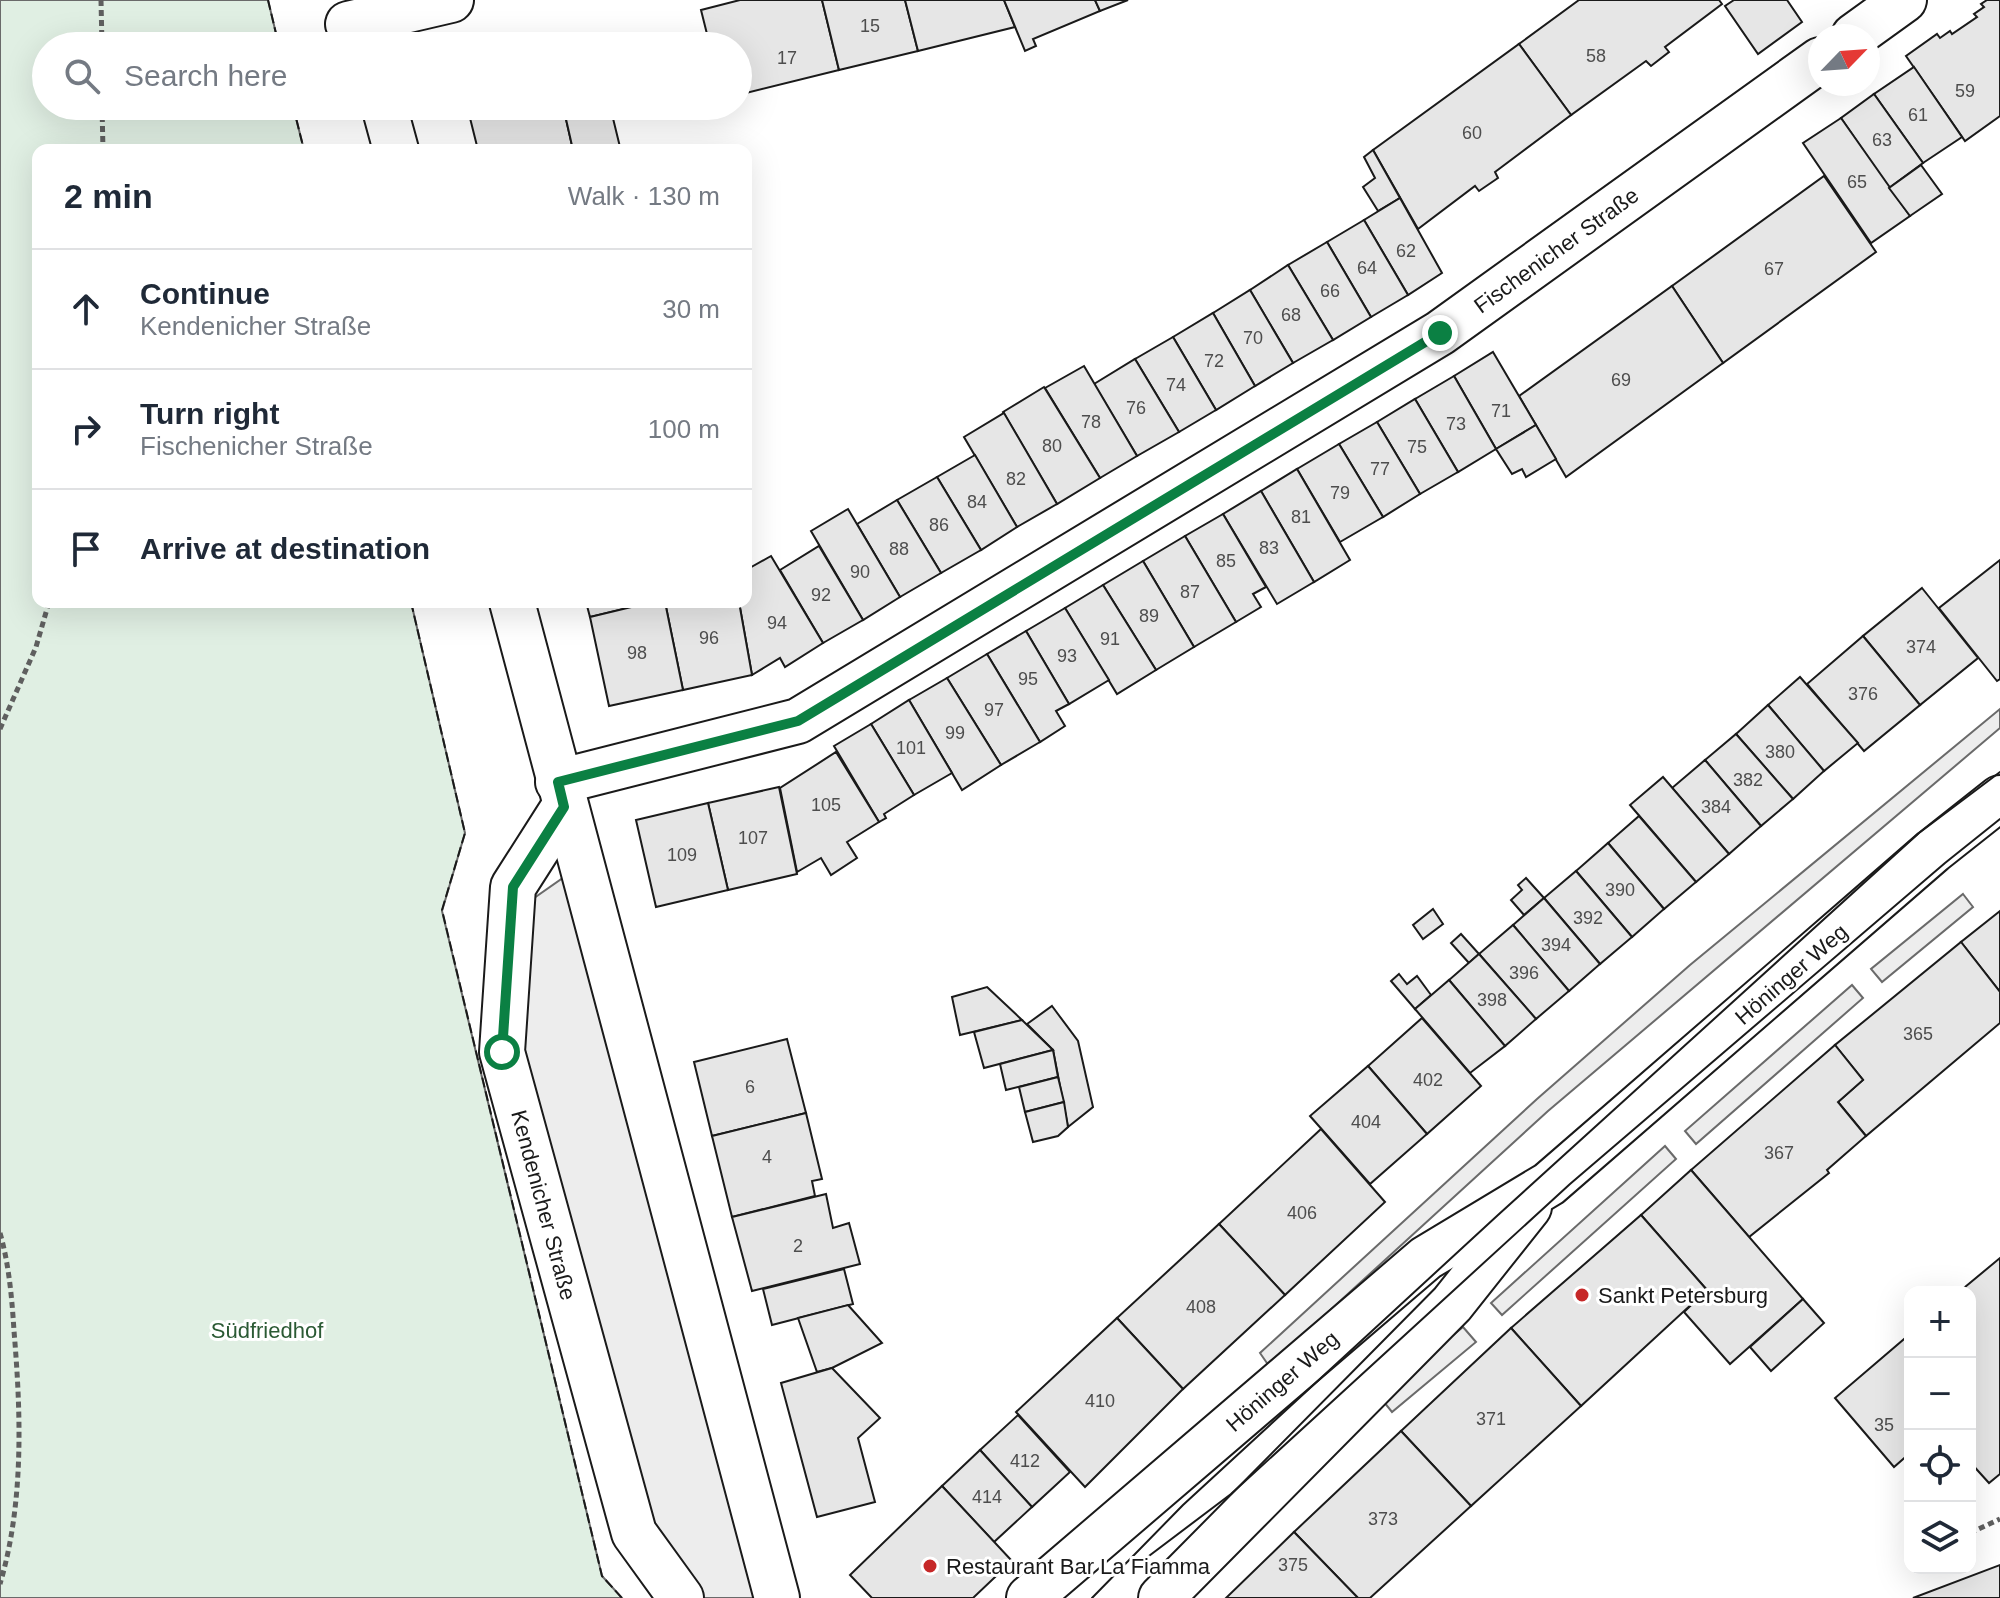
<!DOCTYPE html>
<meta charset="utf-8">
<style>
:root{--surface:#fff;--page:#f2f2f3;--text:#1f2937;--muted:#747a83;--line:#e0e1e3}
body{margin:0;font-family:Arial,sans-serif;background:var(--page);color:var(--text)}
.controls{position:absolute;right:24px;bottom:24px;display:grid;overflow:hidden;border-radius:16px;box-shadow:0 8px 32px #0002}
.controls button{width:72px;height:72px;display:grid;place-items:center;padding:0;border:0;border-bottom:2px solid var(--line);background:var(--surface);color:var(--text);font:40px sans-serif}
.compass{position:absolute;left:1808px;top:24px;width:72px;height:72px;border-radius:50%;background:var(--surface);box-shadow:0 8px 32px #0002;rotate:65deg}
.stop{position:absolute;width:24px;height:24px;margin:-18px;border:6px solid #0b8043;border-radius:50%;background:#fff}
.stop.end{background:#0b8043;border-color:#fff;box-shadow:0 2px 8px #0008}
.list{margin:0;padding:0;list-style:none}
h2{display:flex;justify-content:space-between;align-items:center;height:104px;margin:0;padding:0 32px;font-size:34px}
h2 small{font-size:26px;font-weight:400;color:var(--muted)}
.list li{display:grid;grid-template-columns:52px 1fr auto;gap:24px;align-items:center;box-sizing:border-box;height:120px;padding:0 32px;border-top:2px solid var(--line)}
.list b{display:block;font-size:30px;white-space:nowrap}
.list p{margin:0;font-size:26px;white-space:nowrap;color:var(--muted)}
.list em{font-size:26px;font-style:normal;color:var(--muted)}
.icon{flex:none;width:44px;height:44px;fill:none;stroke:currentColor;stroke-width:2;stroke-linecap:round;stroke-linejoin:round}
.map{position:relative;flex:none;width:2000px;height:1598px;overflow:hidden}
.search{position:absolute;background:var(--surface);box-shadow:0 8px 32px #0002;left:32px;top:32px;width:720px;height:88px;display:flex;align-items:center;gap:20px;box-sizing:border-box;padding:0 28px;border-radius:44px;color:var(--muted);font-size:30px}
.panel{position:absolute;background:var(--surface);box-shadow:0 8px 32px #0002;left:32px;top:144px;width:720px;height:464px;border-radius:16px}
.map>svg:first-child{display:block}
.green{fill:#e0efe3;stroke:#6a6a6a;stroke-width:2}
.parking{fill:#ededed;stroke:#6a6a6a;stroke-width:2}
.building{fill:#e6e6e6;stroke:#1a1a1a;stroke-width:2}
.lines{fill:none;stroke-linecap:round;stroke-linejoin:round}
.minor-casing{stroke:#1a1a1a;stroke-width:48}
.path{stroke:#5f5f5f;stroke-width:5;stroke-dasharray:6 4;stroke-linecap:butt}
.minor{stroke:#fff;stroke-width:44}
.tram{stroke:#1a1a1a;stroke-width:2}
.fence{stroke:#1a1a1a;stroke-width:2;stroke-dasharray:10 4;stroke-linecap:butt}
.route{stroke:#0b8043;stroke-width:10}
.poi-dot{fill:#c62828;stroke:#fff;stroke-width:3}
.labels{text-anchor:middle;stroke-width:6;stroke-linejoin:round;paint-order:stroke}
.number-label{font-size:18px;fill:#4d4d4d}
.street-label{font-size:22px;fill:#1a1a1a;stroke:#fff}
.poi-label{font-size:22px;fill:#1a1a1a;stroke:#fff;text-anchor:start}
.park-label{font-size:22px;fill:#2b5a34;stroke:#fff}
</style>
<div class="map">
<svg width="2000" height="1598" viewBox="0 0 2000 1598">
<rect width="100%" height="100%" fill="#fff"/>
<!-- green -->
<path class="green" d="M 0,0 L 268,0 L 279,46 L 46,46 L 46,106 L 293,106 L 304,150 L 38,150 L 38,602 L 411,602 L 465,833 L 442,911 L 602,1576 L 622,1598 L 0,1598 Z"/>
<!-- parking -->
<g class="parking">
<path d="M 2000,709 L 2000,728 L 1548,1111 L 1269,1366 L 1260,1353 L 1537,1099 L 1690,965 Z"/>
<path d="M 570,873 L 757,1598 L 704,1598 L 655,1525 L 524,1057 L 527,903 Z"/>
<path d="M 1963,894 L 1973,907 L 1882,982 L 1871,969 Z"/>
<path d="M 1852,985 L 1863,998 L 1696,1144 L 1685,1131 Z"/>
<path d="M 1665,1146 L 1676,1159 L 1502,1315 L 1491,1303 Z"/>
<path d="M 1463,1327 L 1476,1342 L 1392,1412 L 1379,1396 Z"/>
</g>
<!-- building -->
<g class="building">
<path d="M 740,0 L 822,0 L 839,70 L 738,95 L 738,46 L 710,46 L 701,10 Z"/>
<path d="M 822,0 L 905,0 L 918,51 L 839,70 Z"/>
<path d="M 905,0 L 1004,0 L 1015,27 L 918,51 Z"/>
<path d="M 1004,0 L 1095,0 L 1100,11 L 1033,39 L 1036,46 L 1025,51 Z"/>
<path d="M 1095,0 L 1128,0 L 1100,11 Z"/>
<path d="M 1579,0 L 1719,0 L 1722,4 L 1665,47 L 1669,52 L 1651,66 L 1646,61 L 1571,115 L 1519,44 Z"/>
<path d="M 1734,0 L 1787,0 L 1802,22 L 1758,54 L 1725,6 Z"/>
<path d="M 1987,0 L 2000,0 L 2000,116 L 1965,141 L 1906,56 L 1937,34 L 1940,38 L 1950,31 L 1952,34 L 1977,17 L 1974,14 L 1984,7 L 1981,4 Z"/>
<path d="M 1519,44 L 1571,115 L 1495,172 L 1498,178 L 1479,191 L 1475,186 L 1418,229 L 1373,150 Z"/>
<path d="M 1914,67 L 1962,137 L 1923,163 L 1874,94 Z"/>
<path d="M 1874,94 L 1923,163 L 1889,188 L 1841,118 Z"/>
<path d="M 467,106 L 563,106 L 573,150 L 478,150 Z"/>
<path d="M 563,106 L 610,106 L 620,147 L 609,150 L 573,150 Z"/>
<path d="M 1841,118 L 1910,216 L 1871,243 L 1803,143 Z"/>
<path d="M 1373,150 L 1400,198 L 1378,211 L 1363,187 L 1375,178 L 1364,157 Z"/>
<path d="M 1921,165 L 1942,194 L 1910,216 L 1889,188 Z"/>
<path d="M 1824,176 L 1876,252 L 1723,363 L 1672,286 Z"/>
<path d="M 1400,198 L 1442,273 L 1408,295 L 1364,220 Z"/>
<path d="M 1364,220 L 1408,295 L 1371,317 L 1327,242 Z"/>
<path d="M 1327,242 L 1371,317 L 1333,340 L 1288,265 Z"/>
<path d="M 1288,265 L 1333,340 L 1293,363 L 1250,290 Z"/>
<path d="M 1672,286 L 1723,363 L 1566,477 L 1519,396 Z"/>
<path d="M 1250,290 L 1293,363 L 1255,386 L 1213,313 Z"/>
<path d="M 1213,313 L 1255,386 L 1216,410 L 1173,337 Z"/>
<path d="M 1173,337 L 1216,410 L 1179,432 L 1135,359 Z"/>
<path d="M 1493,352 L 1536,425 L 1496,449 L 1454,376 Z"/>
<path d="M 1135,359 L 1179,432 L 1137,456 L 1094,384 Z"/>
<path d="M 1084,366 L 1137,456 L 1100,478 L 1045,388 Z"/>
<path d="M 1454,376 L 1496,449 L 1458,472 L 1415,399 Z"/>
<path d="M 1044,387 L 1100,478 L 1057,504 L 1003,412 Z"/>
<path d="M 1415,399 L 1458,472 L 1420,494 L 1377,422 Z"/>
<path d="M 1004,413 L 1057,504 L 1017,527 L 964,437 Z"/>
<path d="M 1377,422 L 1420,494 L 1383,517 L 1339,444 Z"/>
<path d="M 1536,425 L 1556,459 L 1526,477 L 1522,469 L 1512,474 L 1496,449 Z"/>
<path d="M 1339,444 L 1383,517 L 1340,542 L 1297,469 Z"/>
<path d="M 975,455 L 1017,527 L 981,550 L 937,477 Z"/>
<path d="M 1297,469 L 1350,560 L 1314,582 L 1261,491 Z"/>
<path d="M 937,477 L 981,550 L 941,573 L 897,500 Z"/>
<path d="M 1261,491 L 1314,582 L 1277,604 L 1223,514 Z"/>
<path d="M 897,500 L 941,573 L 900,597 L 857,524 Z"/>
<path d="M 848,509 L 900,597 L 863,620 L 811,531 Z"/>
<path d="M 1223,514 L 1266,587 L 1253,594 L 1261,607 L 1236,622 L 1185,536 Z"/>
<path d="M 1185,536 L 1236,622 L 1194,647 L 1143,561 Z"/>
<path d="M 819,546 L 863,620 L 823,643 L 780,570 Z"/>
<path d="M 771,556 L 823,643 L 785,667 L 780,658 L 752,675 L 739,602 L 746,602 L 746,570 Z"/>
<path d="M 2000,560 L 2000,679 L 1997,681 L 1939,608 Z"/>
<path d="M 1143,561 L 1194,647 L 1156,670 L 1103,585 Z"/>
<path d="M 1103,585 L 1156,670 L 1117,694 L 1065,608 Z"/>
<path d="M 1922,588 L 1978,658 L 1920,705 L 1863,636 Z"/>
<path d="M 586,602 L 649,602 L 649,603 L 590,617 Z"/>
<path d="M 665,602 L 739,602 L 752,675 L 683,690 Z"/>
<path d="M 665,602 L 683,690 L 609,706 L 590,617 L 652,602 Z"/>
<path d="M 1065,608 L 1109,680 L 1069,704 L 1026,631 Z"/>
<path d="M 1026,631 L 1069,704 L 1056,711 L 1065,726 L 1040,742 L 987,654 Z"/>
<path d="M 1863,636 L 1920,705 L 1864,751 L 1807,684 Z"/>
<path d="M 987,654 L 1040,742 L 1001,765 L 947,678 Z"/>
<path d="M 1800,677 L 1858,743 L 1824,771 L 1768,705 Z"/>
<path d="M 947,678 L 1001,765 L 962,790 L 909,700 Z"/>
<path d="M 909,700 L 952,773 L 914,795 L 871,724 Z"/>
<path d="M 1768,705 L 1824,771 L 1793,799 L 1736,734 Z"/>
<path d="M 871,724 L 914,795 L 884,814 L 886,818 L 879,822 L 834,746 Z"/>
<path d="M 1736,734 L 1793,799 L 1761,826 L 1705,760 Z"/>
<path d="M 836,752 L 879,822 L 847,842 L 857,858 L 831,875 L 821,858 L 797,872 L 780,788 Z"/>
<path d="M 1705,760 L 1761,826 L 1729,854 L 1672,788 Z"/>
<path d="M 1663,777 L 1729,854 L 1696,882 L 1630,805 Z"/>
<path d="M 779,787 L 797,874 L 728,890 L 708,803 Z"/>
<path d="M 708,803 L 728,890 L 656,907 L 636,820 Z"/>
<path d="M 1639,816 L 1696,882 L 1664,909 L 1608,843 Z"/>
<path d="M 1608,843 L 1664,909 L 1632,937 L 1576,871 Z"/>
<path d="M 1576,871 L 1632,937 L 1600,964 L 1544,898 Z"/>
<path d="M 1526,878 L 1544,898 L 1524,915 L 1511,900 L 1522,890 L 1518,885 Z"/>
<path d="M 1544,898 L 1600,964 L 1569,991 L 1513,925 Z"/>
<path d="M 1433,909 L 1443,924 L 1423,939 L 1413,925 Z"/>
<path d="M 2000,911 L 2000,992 L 1961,942 Z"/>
<path d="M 1513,925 L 1569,991 L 1536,1019 L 1479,954 Z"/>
<path d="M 1461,934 L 1479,954 L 1469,963 L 1451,943 Z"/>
<path d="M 1961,942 L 2000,992 L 2000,1023 L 1866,1136 L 1838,1102 L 1863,1080 L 1835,1045 Z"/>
<path d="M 1479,954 L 1536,1019 L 1505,1046 L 1449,980 Z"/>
<path d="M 1399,974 L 1407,984 L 1417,976 L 1431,995 L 1415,1009 L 1391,981 Z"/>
<path d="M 1449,980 L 1505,1046 L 1470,1073 L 1415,1009 Z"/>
<path d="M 987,987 L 1022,1020 L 960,1035 L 952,997 Z"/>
<path d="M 1052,1006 L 1078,1041 L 1093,1107 L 1068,1127 L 1053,1050 L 1027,1024 Z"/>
<path d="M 1422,1018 L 1481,1086 L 1427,1134 L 1368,1066 Z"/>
<path d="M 1022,1020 L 1053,1050 L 984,1068 L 974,1032 Z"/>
<path d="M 787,1039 L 806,1113 L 712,1136 L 694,1062 Z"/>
<path d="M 1835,1045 L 1863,1080 L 1838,1102 L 1866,1136 L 1827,1170 L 1829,1173 L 1749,1237 L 1691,1170 Z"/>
<path d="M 1053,1050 L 1058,1077 L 1006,1090 L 1000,1064 Z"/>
<path d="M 1368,1066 L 1427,1134 L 1370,1184 L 1310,1116 Z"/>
<path d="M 1058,1077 L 1064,1102 L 1025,1112 L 1019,1087 Z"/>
<path d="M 1064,1102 L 1068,1127 L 1058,1136 L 1033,1142 L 1025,1112 Z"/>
<path d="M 806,1113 L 822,1179 L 812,1181 L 815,1196 L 732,1217 L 712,1136 Z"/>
<path d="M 1321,1129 L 1385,1202 L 1285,1295 L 1219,1224 Z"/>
<path d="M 1691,1170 L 1803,1299 L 1730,1364 L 1684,1312 L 1707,1290 L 1641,1215 Z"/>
<path d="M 826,1194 L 833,1228 L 849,1223 L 860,1264 L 752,1291 L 732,1217 Z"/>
<path d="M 1641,1215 L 1707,1290 L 1581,1406 L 1511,1328 Z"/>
<path d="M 1219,1224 L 1285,1295 L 1183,1389 L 1117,1318 Z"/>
<path d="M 2000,1258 L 2000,1474 L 1989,1483 L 1970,1462 L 1970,1292 L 1959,1292 Z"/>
<path d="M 844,1269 L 853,1304 L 772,1325 L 763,1289 Z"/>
<path d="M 1803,1299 L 1824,1323 L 1771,1371 L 1750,1347 Z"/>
<path d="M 848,1305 L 882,1343 L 832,1368 L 817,1372 L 798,1318 Z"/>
<path d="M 1117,1318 L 1183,1389 L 1085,1487 L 1016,1412 Z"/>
<path d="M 1511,1328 L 1581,1406 L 1471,1506 L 1401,1431 Z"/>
<path d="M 1910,1334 L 1910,1453 L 1894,1467 L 1835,1398 Z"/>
<path d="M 832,1368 L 880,1418 L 858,1438 L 875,1502 L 817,1517 L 781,1383 Z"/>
<path d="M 1018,1415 L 1070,1472 L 1032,1507 L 980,1450 Z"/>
<path d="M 1401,1431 L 1471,1506 L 1370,1598 L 1358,1598 L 1294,1532 Z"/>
<path d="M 980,1450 L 1032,1507 L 994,1542 L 942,1486 Z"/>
<path d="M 942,1486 L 1012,1561 L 973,1598 L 872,1598 L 850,1575 Z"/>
<path d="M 1294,1532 L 1358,1598 L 1226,1598 Z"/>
<path d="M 2000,1565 L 2000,1598 L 1913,1598 Z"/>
</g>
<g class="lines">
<!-- minor casing -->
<g class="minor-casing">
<g id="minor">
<path d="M 348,24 L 451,0"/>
<path d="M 1854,36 L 1904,0"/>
<path d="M 384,106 L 396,150"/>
<path d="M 512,602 L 777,1598"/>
<path d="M 558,782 L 798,721 L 1440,333 L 1820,60"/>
<path d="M 564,807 L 513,887 L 502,1052 L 634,1533 L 681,1598"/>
<path d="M 1029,1598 L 1426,1258 L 1549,1184 L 1933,851 L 2000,798"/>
<path d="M 1161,1598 L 1452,1304 L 1529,1207"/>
</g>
</g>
<!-- path -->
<g class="path">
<path d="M 101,0 L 102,46"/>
<path d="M 102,106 L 103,150"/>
<path d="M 0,729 L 36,647 L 49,602"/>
<path d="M 0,1233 C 9,1264 12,1299 14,1331 C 21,1414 24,1503 0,1584"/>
<path d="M 1970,1533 L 2000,1519"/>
<path d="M 1908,1562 L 1910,1561"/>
</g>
<!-- minor -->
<use href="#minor" class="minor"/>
<!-- tram -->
<g class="tram">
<path d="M 1137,1565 L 1231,1494 L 1570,1184 L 1945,863 L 2000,819"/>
<path d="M 1092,1598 L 1183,1505 L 1498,1215 L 1919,833 L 2000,772"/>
</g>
<!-- fence -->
<g class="fence">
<path d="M 268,0 L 279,46"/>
<path d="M 293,106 L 304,150"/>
<path d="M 411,602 L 465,833 L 442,910 L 602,1576 L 622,1598"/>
</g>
</g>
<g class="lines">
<!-- route -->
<path class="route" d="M 502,1052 L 513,887 L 564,807 L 558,782 L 798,721 L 1440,333"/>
</g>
<!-- markers -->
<g class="poi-dot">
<circle cx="1582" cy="1295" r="8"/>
<circle cx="930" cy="1566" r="8"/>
</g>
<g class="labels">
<!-- number labels -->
<g class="number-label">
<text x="870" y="32">15</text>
<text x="1596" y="62">58</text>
<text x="787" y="64">17</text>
<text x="1965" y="97">59</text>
<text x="1918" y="121">61</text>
<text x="1472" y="139">60</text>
<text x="1882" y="146">63</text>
<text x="1857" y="188">65</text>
<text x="1406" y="257">62</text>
<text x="1367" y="274">64</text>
<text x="1774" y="275">67</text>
<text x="1330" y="297">66</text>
<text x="1291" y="321">68</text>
<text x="1253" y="344">70</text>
<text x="1214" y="367">72</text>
<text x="1621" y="386">69</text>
<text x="1176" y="391">74</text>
<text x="1136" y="414">76</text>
<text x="1501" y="417">71</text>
<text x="1091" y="428">78</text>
<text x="1456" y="430">73</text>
<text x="1052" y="452">80</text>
<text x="1417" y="453">75</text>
<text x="1380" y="475">77</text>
<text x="1016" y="485">82</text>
<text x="1340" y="499">79</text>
<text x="977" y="508">84</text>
<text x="1301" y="523">81</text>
<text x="939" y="531">86</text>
<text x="1269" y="554">83</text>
<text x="899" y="555">88</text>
<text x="1226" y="567">85</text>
<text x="860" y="578">90</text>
<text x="1190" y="598">87</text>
<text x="821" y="601">92</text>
<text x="1149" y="622">89</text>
<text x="777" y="629">94</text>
<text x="709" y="644">96</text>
<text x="1110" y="645">91</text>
<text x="1921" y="653">374</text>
<text x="637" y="659">98</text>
<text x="1067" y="662">93</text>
<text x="1028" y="685">95</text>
<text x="1863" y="700">376</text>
<text x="994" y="716">97</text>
<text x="955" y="739">99</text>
<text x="911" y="754">101</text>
<text x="1780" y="758">380</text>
<text x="1748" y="786">382</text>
<text x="826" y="811">105</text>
<text x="1716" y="813">384</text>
<text x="753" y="844">107</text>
<text x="682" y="861">109</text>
<text x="1620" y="896">390</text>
<text x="1588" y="924">392</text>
<text x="1556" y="951">394</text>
<text x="1524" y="979">396</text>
<text x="1492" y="1006">398</text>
<text x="1918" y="1040">365</text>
<text x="1428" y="1086">402</text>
<text x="750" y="1093">6</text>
<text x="1366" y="1128">404</text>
<text x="1779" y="1159">367</text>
<text x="767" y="1163">4</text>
<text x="1302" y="1219">406</text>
<text x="798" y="1252">2</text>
<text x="1201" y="1313">408</text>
<text x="1100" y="1407">410</text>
<text x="1491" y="1425">371</text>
<text x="1884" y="1431">35</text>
<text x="1025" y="1467">412</text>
<text x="987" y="1503">414</text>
<text x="1383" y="1525">373</text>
<text x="1293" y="1571">375</text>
</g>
<!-- street labels -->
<g class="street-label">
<text transform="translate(1556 250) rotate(-36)" y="8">Fischenicher Straße</text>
<text transform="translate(1791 974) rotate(-41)" y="8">Höninger Weg</text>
<text transform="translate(544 1205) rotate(75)" y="8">Kendenicher Straße</text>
<text transform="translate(1282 1381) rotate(-41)" y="8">Höninger Weg</text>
</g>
<!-- poi labels -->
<g class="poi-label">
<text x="1598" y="1303">Sankt Petersburg</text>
<text x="946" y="1574">Restaurant Bar La Fiamma</text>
</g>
<!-- park labels -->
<g class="park-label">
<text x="267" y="1338">Südfriedhof</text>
</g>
</g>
</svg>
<div class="controls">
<button>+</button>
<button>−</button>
<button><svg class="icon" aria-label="locate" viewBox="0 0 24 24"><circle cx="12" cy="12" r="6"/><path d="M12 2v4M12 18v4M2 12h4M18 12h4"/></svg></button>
<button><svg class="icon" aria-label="layers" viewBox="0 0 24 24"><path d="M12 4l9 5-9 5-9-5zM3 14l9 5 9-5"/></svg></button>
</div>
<svg class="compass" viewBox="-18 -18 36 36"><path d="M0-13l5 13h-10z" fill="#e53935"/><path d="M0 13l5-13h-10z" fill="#747a83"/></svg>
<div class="stop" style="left:502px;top:1052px"></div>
<div class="stop end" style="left:1440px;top:333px"></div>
<div class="search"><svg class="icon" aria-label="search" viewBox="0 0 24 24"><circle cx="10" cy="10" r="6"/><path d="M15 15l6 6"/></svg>Search here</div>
<section class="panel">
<h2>2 min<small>Walk · 130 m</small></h2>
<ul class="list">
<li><svg class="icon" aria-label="ahead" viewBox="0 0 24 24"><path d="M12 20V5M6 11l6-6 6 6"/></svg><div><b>Continue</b><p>Kendenicher Straße</p></div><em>30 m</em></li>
<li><svg class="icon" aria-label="right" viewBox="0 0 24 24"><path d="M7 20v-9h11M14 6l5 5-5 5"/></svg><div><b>Turn right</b><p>Fischenicher Straße</p></div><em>100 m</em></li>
<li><svg class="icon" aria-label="arrive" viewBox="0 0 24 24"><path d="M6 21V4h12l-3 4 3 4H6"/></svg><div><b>Arrive at destination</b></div></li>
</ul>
</section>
</div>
